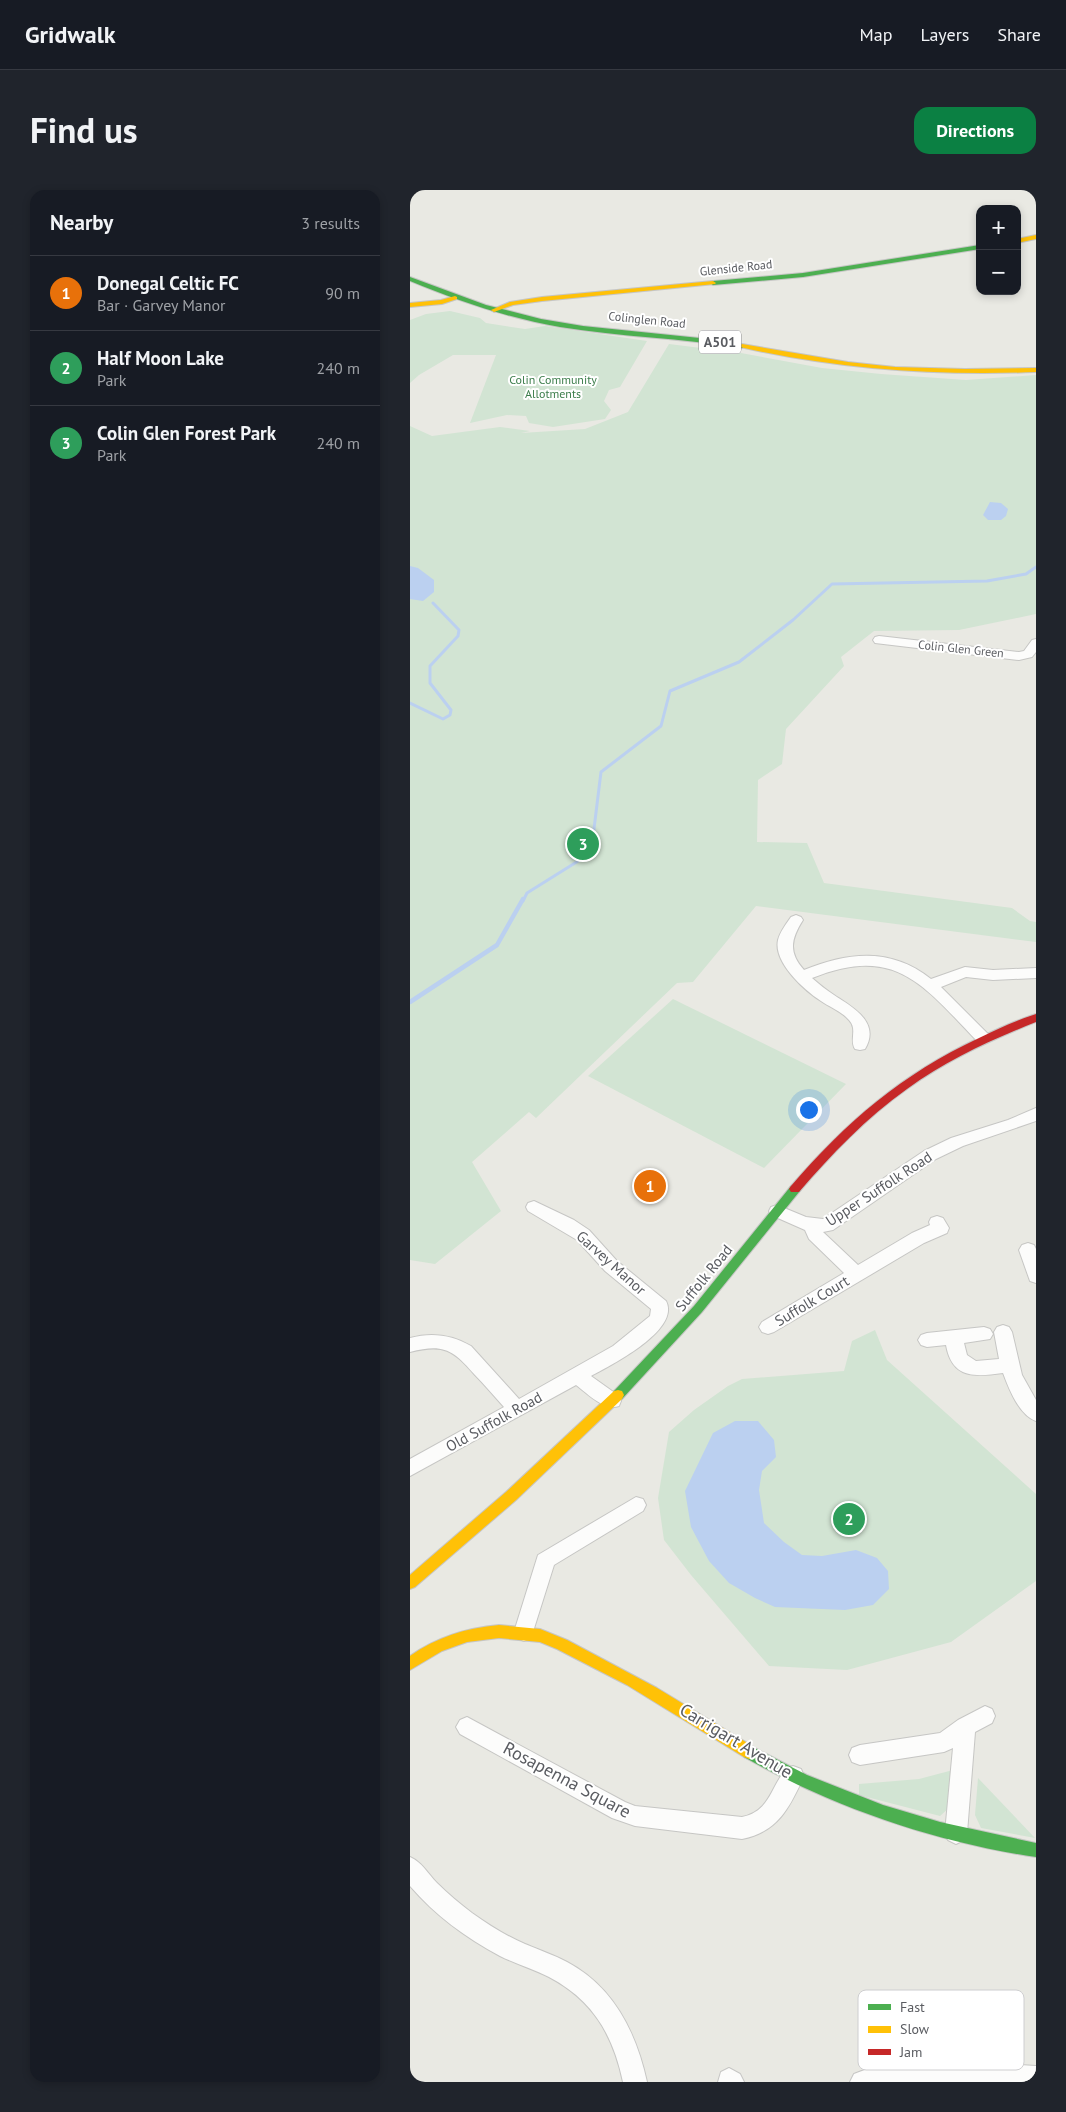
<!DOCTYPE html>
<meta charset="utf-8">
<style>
:root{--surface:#171b24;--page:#20242c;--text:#f1f3f6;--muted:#9ea1a6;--line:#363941;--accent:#0b8043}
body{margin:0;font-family:"PT Sans",sans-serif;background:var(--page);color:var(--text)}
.controls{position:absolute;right:15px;top:15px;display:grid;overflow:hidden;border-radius:10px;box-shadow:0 2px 8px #0003}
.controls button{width:45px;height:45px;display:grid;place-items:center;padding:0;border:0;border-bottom:1px solid var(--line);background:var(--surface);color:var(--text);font:25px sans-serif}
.you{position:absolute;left:398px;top:919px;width:18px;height:18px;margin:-12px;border:4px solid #fff;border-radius:50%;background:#1a73e8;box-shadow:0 0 0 8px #1a73e833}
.badge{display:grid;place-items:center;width:32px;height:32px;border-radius:50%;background:var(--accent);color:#fff;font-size:16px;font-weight:700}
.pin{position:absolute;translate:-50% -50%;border:2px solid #fff;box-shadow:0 1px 5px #0006}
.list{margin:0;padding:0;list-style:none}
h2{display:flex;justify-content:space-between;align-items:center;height:65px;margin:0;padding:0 20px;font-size:21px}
h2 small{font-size:16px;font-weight:400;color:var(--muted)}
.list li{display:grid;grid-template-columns:32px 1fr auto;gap:15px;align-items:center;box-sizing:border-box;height:75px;padding:0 20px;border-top:1px solid var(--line)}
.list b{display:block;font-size:19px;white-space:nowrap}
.list p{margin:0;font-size:16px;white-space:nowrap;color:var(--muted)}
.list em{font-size:16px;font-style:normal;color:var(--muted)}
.map{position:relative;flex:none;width:626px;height:1892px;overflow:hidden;border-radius:15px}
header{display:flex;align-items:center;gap:30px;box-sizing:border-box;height:70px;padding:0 25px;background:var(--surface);border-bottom:1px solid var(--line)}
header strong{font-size:24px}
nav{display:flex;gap:28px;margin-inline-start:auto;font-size:18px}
.intro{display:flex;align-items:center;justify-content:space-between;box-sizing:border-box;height:120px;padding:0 30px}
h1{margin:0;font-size:35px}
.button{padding:12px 22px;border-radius:15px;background:var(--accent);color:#fff;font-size:18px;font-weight:700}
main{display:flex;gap:30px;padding:0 30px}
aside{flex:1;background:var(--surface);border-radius:15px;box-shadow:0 2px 8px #0003}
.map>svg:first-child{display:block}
.green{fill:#d2e4d3}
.water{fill:#bbd0f0}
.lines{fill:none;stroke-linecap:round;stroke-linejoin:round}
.stream-far1{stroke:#bbd0f0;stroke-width:3}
.stream{stroke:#bbd0f0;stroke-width:4.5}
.street-casing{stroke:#c6c6c4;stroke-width:2}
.fast-casing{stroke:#c6c6c5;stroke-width:2}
.slow-casing{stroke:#c6c6c5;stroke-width:2}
.jam-casing{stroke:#c6c6c5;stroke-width:2}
.street{fill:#fcfcfb;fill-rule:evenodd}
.fast{fill:#4caf50;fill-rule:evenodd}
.slow{fill:#ffc107;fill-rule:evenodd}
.jam{fill:#c62828;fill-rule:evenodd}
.labels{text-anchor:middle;stroke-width:4;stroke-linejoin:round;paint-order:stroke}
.far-street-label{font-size:12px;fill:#5a5c61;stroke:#fff}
.far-park-label{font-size:12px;fill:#3c7d4b;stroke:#fff}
.shield{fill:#fff;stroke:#8c8d90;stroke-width:1}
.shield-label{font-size:14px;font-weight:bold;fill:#5a5c61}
.street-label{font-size:15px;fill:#5a5c61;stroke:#fff}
.near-street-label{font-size:18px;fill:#5a5c61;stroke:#fff}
.key{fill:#fff;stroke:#ceced0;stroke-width:1}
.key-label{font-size:14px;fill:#5a5c61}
</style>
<header>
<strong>Gridwalk</strong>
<nav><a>Map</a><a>Layers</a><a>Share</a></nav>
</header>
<div class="intro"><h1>Find us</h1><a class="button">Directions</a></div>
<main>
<aside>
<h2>Nearby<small>3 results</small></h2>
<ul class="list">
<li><span class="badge" style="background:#e8710a">1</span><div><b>Donegal Celtic FC</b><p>Bar · Garvey Manor</p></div><em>90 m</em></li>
<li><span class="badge" style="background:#2e9e5b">2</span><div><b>Half Moon Lake</b><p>Park</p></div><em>240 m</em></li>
<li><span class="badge" style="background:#2e9e5b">3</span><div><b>Colin Glen Forest Park</b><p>Park</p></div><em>240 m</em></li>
</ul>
</aside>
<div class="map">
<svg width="626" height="1892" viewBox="0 0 626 1892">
<rect width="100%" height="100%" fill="#e9e9e3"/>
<!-- green -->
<g class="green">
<path d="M 40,121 L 70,128 L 76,133 L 115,139 L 135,136 L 237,151 L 210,197 L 199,200 L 194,211 L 201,220 L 195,229 L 143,237 L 119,233 L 116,226 L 97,225 L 60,233 L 86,165 L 43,165 L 9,185 L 0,193 L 0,130 L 16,124 Z"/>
<path d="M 259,154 L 331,163 L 412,178 L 471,184 L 556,190 L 626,185 L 626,424 L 549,440 L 464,441 L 431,467 L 434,476 L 376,539 L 372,574 L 348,590 L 347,652 L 397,653 L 414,693 L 602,718 L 620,731 L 626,732 L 626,752 L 346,716 L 283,792 L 267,793 L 126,928 L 119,922 L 62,972 L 91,1021 L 25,1074 L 0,1070 L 0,236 L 22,246 L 90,237 L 120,241 L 111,243 L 175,239 L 218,222 Z"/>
<path d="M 263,809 L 436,894 L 354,978 L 178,886 Z"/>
<path d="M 465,1140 L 477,1170 L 626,1304 L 626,1391 L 541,1452 L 437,1480 L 359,1476 L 281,1385 L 254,1350 L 248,1308 L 259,1242 L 284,1220 L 318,1196 L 332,1189 L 434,1181 L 442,1151 Z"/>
<path d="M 543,1580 L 540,1617 L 530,1626 L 449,1605 L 449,1594 L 509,1589 Z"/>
<path d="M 568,1588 L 625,1648 L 571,1638 L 565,1625 Z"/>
</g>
<!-- water -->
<g class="water">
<path d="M 580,312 L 591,313 L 598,319 L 596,326 L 591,330 L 578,330 L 573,325 Z"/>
<path d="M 0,376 L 8,378 L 24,390 L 24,402 L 13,411 L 0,409 Z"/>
<path d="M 325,1231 L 348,1231 L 364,1250 L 366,1267 L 352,1281 L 349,1300 L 354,1333 L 374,1352 L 392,1365 L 412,1366 L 446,1360 L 467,1368 L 478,1381 L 479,1399 L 463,1415 L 435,1420 L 365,1417 L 345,1408 L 319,1393 L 299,1371 L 281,1337 L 275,1301 L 303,1243 Z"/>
</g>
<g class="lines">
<!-- stream-far1 -->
<g class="stream-far1">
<path d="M 0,513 L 33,529 L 40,525 L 41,520 L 20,493 L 20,476 L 48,446 L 49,440 L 23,413"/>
<path d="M 113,711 L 117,703 L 181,663 L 191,582 L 251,536 L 260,501 L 329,472 L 383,430 L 422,394 L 577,391 L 616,384 L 626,377"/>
</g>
<!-- stream -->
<path class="stream" d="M 0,812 L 87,755 L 113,709"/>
<!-- street casing -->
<g class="street-casing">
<g id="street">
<path d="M 469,446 L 609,462 L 614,461 L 622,450 L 626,449 L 626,462 L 622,467 L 609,470 L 465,453 L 463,450 L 465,447 Z"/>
<path d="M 386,725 L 391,727 L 393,730 C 381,749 378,762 394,780 C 438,762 481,757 521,789 L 555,777 L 583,780 L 626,778 L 626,788 L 583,790 L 556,787 L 531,797 L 578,844 L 581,848 L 578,852 L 573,853 L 568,852 C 513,795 486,754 402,788 C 409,794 416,800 424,805 C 442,817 471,832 455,859 L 450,860 L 445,859 C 439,850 448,839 439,830 C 432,822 422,818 414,813 C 396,802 363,773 368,750 C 370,742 376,734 381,727 Z"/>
<path d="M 626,918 L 626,931 L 553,956 L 526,969 L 423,1040 L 413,1042 L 448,1075 L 502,1043 L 520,1035 L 519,1032 L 521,1028 L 527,1026 L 533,1028 L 539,1038 L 537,1043 L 514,1053 L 364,1142 L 358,1144 L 352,1142 L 349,1137 L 352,1132 L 434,1083 L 399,1049 L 395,1040 L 361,1025 L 359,1021 L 361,1017 L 367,1015 L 396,1027 L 413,1029 L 514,961 L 541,948 L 598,930 Z"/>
<path d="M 124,1011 L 164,1030 L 179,1040 L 207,1071 L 256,1111 C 271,1140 201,1175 181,1186 L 209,1206 L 211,1211 L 209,1216 C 194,1221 178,1204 166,1195 L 0,1286 L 0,1269 L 94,1217 C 84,1206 75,1195 65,1185 C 43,1160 34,1153 0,1162 L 0,1148 C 22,1142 42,1145 61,1156 L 109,1209 L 203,1156 L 240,1126 L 241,1119 L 195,1081 L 167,1050 L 118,1021 L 116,1017 L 118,1013 Z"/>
<path d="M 618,1053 L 624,1055 L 626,1059 L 626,1093 L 620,1091 L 609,1060 L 612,1055 Z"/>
<path d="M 593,1135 L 599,1137 L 602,1142 L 612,1185 L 626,1210 L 626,1231 C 609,1225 599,1199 593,1183 C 565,1187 542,1189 536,1155 L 517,1157 L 511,1155 L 508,1150 L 511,1145 L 517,1143 L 574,1137 L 580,1139 L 583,1144 L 580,1149 L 554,1153 L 557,1165 L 566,1171 L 589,1169 L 584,1142 L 587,1137 Z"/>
<path d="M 226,1307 L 233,1309 L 236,1315 L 233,1321 L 144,1375 L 121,1448 L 114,1451 L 107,1448 L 104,1442 L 128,1365 Z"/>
<path d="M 575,1516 L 582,1519 L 585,1526 L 582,1533 L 565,1542 L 557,1643 L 554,1650 L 546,1654 L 538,1650 L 535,1643 L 543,1558 L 534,1562 L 450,1575 L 442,1572 L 439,1565 L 442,1558 L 450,1555 L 530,1543 L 548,1530 Z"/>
<path d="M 57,1527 L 215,1612 L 225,1616 L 332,1627 C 365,1621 361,1585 383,1576 L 391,1579 L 394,1586 C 380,1617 368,1642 332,1649 L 225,1636 L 202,1628 L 50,1544 L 46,1537 L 50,1530 Z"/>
<path d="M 0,1667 C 12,1672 18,1684 27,1693 C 38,1704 50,1714 62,1723 C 79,1735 96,1746 115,1754 C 129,1760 144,1765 157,1772 C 204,1797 226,1842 237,1892 L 213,1892 C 203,1845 183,1810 139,1787 C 123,1779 106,1774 90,1766 C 56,1748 25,1725 0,1696 Z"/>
<path d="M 539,1871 L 626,1876 L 626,1892 L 440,1892 L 444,1884 C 472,1872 508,1872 539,1871 Z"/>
<path d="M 319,1878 L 330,1884 L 334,1892 L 308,1892 L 311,1882 Z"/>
</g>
</g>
<!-- fast casing -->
<g class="fast-casing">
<g id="fast">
<path d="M 570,55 L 570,59 L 393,87 L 303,95 L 300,93 L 303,91 L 393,83 Z"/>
<path d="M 0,87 L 76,115 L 131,129 L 173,136 L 309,150 L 335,156 L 332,158 C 272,148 210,147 150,137 C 98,128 48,111 0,91 Z"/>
<path d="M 385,995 L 389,996 L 391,999 L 389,1002 L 292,1122 L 212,1209 L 208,1210 L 204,1209 L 202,1205 L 204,1201 L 284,1116 L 381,996 Z"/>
<path d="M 339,1555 L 397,1585 L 473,1615 L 530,1632 L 626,1653 L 626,1667 C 524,1652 423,1617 334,1567 L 332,1562 L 334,1557 Z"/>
</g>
</g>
<!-- slow casing -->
<g class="slow-casing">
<g id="slow">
<path d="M 626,45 L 626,49 L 607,53 L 607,49 Z"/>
<path d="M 303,91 L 306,93 L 305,94 L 132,111 L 103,115 L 84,122 L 81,120 L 100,112 L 132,107 Z"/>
<path d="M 45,106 L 47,107 L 47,109 L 32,114 L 0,117 L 0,113 L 31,110 Z"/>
<path d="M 332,154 L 438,172 L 485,177 L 555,179 L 626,178 L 626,182 C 526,186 427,179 330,157 L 330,155 Z"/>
<path d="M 208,1200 L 212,1201 L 214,1205 L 212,1209 L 106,1310 L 5,1397 L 0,1399 L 0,1385 L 96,1302 L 204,1201 Z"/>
<path d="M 89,1435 L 130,1439 L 157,1450 L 247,1498 L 344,1557 L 346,1562 L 344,1567 L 339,1569 L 334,1567 L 217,1495 L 147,1459 L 130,1452 L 89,1448 L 57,1452 L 32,1461 L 0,1480 L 0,1466 C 27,1447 56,1438 89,1435 Z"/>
</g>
</g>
<!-- jam casing -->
<g class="jam-casing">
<path id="jam" d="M 626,824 L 626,832 C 581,850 537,870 497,899 C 456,928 422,964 389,1002 L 381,1002 L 379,999 L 381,996 C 436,932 492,884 569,848 C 587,839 607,830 626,824 Z"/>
</g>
<!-- street -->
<use href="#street" class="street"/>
<!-- fast -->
<use href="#fast" class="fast"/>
<!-- slow -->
<use href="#slow" class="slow"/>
<!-- jam -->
<use href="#jam" class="jam"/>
</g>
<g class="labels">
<!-- far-street labels -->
<g class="far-street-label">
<text transform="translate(326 78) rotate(-6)" y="4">Glenside Road</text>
<text transform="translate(237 130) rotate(6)" y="4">Colinglen Road</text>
<text transform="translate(551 459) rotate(6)" y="4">Colin Glen Green</text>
</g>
<!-- far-park labels -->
<g class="far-park-label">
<text x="143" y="194">Colin Community<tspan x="143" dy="14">Allotments</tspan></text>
</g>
<!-- shield labels -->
<rect class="shield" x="289" y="140.5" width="42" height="23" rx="4"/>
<g class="shield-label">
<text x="310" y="157">A501</text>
</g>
<!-- street labels -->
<g class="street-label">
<text transform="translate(469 999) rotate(-33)" y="5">Upper Suffolk Road</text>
<text transform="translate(201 1073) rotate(42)" y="5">Garvey Manor</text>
<text transform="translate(294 1088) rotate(-51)" y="5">Suffolk Road</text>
<text transform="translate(402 1111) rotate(-31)" y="5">Suffolk Court</text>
<text transform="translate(84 1232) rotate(-29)" y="5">Old Suffolk Road</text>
</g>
<!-- near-street labels -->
<g class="near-street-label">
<text transform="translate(326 1551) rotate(31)" y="6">Carrigart Avenue</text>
<text transform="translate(157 1590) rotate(28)" y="6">Rosapenna Square</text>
</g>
</g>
<!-- legend -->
<rect x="448" y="1800" width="166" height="80" rx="8" class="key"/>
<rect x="458" y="1814" width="23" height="6" fill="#4caf50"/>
<rect x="458" y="1836" width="23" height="7" fill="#ffc107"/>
<rect x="458" y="1859" width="23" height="6" fill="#c62828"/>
<g class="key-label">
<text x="490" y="1822">Fast</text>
<text x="490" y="1844">Slow</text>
<text x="490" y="1867">Jam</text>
</g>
</svg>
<div class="controls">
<button>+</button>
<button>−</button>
</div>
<div class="you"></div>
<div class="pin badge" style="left:240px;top:996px;background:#e8710a">1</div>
<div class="pin badge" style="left:439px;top:1329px;background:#2e9e5b">2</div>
<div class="pin badge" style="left:173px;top:654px;background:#2e9e5b">3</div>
</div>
</main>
